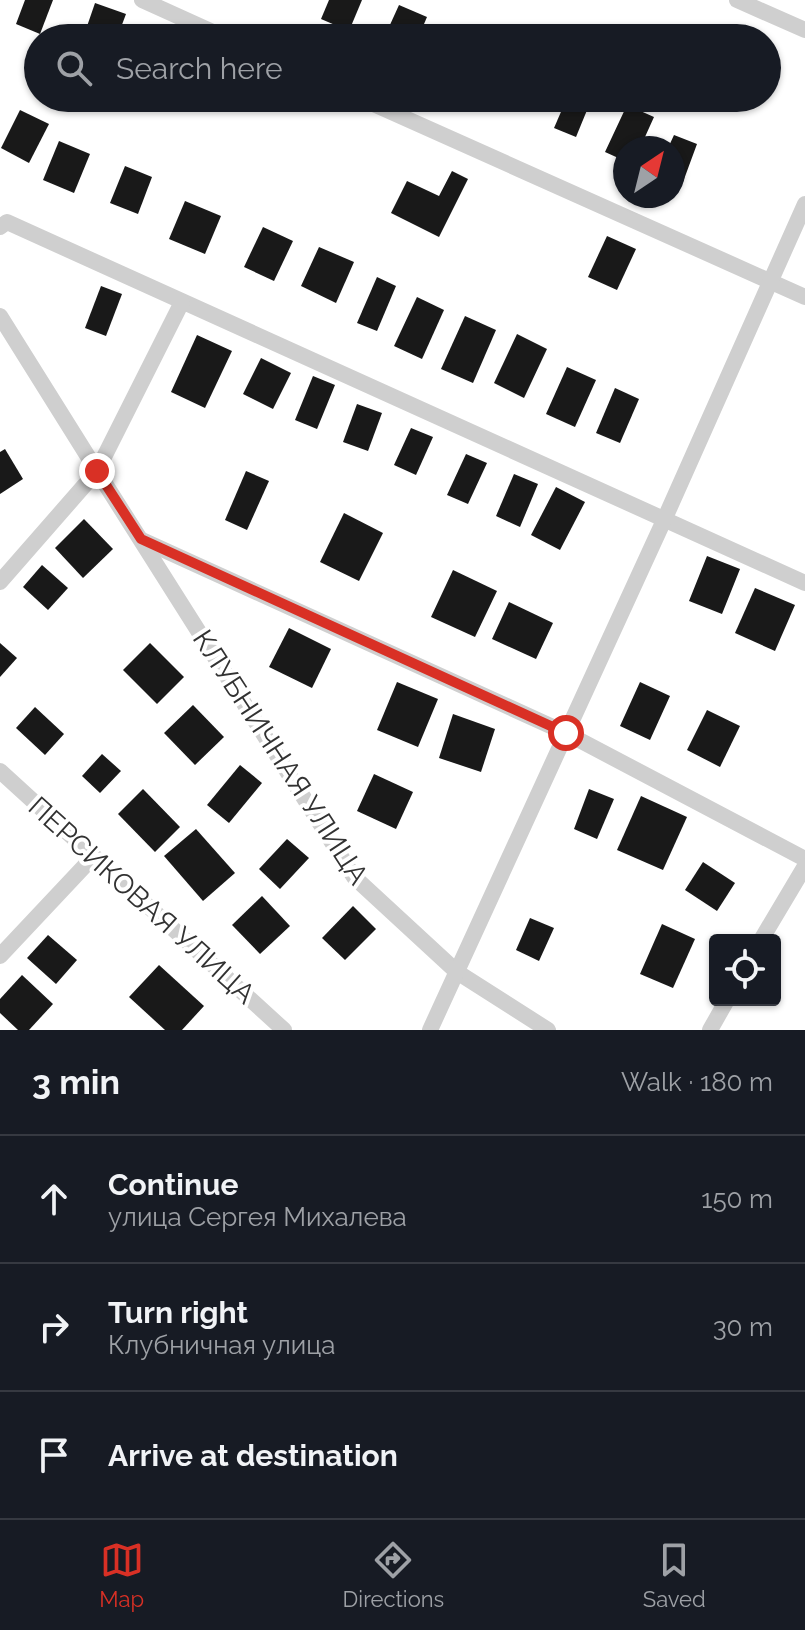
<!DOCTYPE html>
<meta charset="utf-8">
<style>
:root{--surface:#171b24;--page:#20242c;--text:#f1f3f6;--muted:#9ea1a6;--line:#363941;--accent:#d93025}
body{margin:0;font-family:Raleway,sans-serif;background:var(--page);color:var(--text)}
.controls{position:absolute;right:24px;bottom:24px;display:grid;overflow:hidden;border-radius:8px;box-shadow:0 2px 6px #0004}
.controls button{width:72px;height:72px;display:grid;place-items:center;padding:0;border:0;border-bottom:2px solid var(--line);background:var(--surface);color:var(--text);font:40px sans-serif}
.compass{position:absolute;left:613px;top:136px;width:72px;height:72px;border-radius:50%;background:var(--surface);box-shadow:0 2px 6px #0004;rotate:35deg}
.stop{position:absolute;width:24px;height:24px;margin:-18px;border:6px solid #d93025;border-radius:50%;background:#fff}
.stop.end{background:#d93025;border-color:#fff;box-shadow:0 2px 8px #0008}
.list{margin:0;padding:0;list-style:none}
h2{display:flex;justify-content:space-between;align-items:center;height:104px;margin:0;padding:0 32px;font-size:34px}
h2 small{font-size:26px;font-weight:400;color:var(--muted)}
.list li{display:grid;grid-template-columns:52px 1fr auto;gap:24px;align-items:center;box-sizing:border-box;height:128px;padding:0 32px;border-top:2px solid var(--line)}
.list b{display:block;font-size:30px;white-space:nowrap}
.list p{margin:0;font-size:26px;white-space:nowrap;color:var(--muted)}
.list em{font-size:26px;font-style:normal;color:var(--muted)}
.icon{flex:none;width:44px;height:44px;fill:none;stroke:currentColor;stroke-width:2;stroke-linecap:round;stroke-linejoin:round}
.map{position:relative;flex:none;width:805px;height:1030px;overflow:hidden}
.search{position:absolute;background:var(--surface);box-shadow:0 2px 6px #0004;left:24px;right:24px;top:24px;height:88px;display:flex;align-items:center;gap:20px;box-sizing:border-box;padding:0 28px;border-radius:44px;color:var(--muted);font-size:30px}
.sheet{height:488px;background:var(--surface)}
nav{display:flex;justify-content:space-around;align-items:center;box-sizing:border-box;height:112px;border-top:2px solid var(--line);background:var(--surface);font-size:22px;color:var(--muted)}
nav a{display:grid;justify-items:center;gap:4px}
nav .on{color:var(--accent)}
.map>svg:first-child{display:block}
.building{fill:#191919}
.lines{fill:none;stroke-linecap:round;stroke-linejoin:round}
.street{stroke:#cfcfcf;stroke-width:16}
.route{stroke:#d93025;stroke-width:10}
.labels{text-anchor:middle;stroke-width:8;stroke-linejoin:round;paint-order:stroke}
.street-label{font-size:28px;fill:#323232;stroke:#fff}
</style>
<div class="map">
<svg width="805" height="1030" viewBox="0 0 805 1030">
<rect width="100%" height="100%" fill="#fff"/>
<!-- building -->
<g class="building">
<path d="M 25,0 L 53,0 L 40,34 L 16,24 Z"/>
<path d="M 329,0 L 362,0 L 349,31 L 321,19 Z"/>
<path d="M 95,3 L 126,14 L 117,38 L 83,38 Z"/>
<path d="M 399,5 L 427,17 L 418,38 L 384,38 Z"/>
<path d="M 448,25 L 477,38 L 442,38 Z"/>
<path d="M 204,98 L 236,98 L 230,111 Z"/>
<path d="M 501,98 L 531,98 L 526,112 L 500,102 Z"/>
<path d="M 567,98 L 592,98 L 576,137 L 554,128 Z"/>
<path d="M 627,105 L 654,117 L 640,148 L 625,148 L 625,161 L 605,152 Z"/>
<path d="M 20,110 L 49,124 L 29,163 L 1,148 Z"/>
<path d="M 674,135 L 697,144 L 683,182 L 673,178 L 673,148 L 668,148 Z"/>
<path d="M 59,141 L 90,154 L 74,193 L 43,180 Z"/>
<path d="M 125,166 L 152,177 L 138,214 L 110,203 Z"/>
<path d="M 452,171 L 468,179 L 439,237 L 391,213 L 407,181 L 439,196 Z"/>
<path d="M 185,201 L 221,216 L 205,254 L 169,239 Z"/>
<path d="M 263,227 L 293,241 L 274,281 L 244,267 Z"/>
<path d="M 607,236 L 636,249 L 617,290 L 588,277 Z"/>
<path d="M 319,247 L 354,262 L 336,303 L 301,286 Z"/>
<path d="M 377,277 L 396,286 L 377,331 L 357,323 Z"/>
<path d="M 101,286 L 122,294 L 106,336 L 85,328 Z"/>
<path d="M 417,297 L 444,310 L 422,359 L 394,346 Z"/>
<path d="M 465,316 L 496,330 L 473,383 L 441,369 Z"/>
<path d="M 517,334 L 547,349 L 524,398 L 494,383 Z"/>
<path d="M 197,335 L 232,351 L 205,408 L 171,392 Z"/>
<path d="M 261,358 L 291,373 L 273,409 L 243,394 Z"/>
<path d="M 567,367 L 596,380 L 575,427 L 546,414 Z"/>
<path d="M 313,376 L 335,385 L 317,429 L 295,420 Z"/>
<path d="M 615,388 L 639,399 L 620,443 L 596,433 Z"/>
<path d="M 357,404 L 382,413 L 368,451 L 343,442 Z"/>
<path d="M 411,428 L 433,437 L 416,475 L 394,465 Z"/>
<path d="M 5,449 L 23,479 L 0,494 L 0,452 Z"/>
<path d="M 466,454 L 487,463 L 468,504 L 447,495 Z"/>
<path d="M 246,471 L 269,481 L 247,530 L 225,520 Z"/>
<path d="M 514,474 L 538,484 L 520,527 L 496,516 Z"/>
<path d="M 556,487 L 585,502 L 560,550 L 531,535 Z"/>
<path d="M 344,513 L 383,533 L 359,581 L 320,562 Z"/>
<path d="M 84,519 L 113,549 L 83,578 L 55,548 Z"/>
<path d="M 707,556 L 740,569 L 722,614 L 689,601 Z"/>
<path d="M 42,565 L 68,588 L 48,610 L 23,587 Z"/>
<path d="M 453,570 L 497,591 L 475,637 L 431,617 Z"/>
<path d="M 755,588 L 795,605 L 775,651 L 735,633 Z"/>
<path d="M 509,602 L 553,623 L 536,659 L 492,639 Z"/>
<path d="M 289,628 L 331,649 L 312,688 L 269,667 Z"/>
<path d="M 0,643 L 17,658 L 0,677 Z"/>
<path d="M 150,643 L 184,677 L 157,704 L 123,670 Z"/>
<path d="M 397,682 L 438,699 L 418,747 L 377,730 Z"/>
<path d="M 640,682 L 670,696 L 650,740 L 620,726 Z"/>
<path d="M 193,705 L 224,737 L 195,765 L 164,733 Z"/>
<path d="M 35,707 L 64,734 L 45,755 L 16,728 Z"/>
<path d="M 707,710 L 740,726 L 720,767 L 687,750 Z"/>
<path d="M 453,714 L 495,729 L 481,772 L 439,758 Z"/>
<path d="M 102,754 L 121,771 L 100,793 L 82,776 Z"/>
<path d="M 240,765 L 262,783 L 229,823 L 207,805 Z"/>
<path d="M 374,774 L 413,792 L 396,829 L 357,811 Z"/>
<path d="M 143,789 L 180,827 L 155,852 L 118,814 Z"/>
<path d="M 589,789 L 614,799 L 597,839 L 574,829 Z"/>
<path d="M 641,796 L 687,817 L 663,870 L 617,850 Z"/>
<path d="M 196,829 L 235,873 L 203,901 L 164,856 Z"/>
<path d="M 287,839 L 309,858 L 280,889 L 259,869 Z"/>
<path d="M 703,862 L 735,883 L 717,911 L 685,890 Z"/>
<path d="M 262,896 L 290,926 L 260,954 L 232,925 Z"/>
<path d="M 353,906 L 376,929 L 345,960 L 322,938 Z"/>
<path d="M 530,918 L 554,928 L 539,961 L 516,950 Z"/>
<path d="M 662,924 L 695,939 L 673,988 L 640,974 Z"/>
<path d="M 48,935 L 77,960 L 56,984 L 27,958 Z"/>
<path d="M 159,965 L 204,1006 L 182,1030 L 165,1030 L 129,997 Z"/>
<path d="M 22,975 L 53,1004 L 29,1030 L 18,1030 L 0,1013 L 0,999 Z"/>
</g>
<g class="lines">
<!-- street -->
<g class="street">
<path d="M 142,0 L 226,38"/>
<path d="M 737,0 L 805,30"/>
<path d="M 360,98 L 805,297"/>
<path d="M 0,227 L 7,222 L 805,583"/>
<path d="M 0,316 L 97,471"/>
<path d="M 97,471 L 182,302"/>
<path d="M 142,540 L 566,733 L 805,859"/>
<path d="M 0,582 L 97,471 L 354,877 L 457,972 L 548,1030"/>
<path d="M 0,771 L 284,1030"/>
<path d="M 761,940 L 805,866"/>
<path d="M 0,956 L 94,856"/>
<path d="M 430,1030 L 665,518 L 805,204"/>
<path d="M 710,1030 L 727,1000"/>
</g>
</g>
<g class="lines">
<!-- route -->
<path class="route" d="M 97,471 L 141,539 L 566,733"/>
</g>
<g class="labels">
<!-- street labels -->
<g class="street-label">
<text transform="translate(281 757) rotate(57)" y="10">КЛУБНИЧНАЯ УЛИЦА</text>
<text transform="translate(142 900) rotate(42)" y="10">ПЕРСИКОВАЯ УЛИЦА</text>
</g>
</g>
</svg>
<div class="controls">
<button><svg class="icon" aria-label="locate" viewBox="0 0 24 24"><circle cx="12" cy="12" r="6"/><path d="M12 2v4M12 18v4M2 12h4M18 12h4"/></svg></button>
</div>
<svg class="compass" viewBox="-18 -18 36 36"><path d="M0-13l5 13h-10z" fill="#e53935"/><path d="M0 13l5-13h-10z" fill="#9ea1a6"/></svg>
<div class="stop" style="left:566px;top:733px"></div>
<div class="stop end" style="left:97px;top:471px"></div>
<div class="search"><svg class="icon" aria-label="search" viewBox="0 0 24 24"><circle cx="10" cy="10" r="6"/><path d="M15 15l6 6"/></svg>Search here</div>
</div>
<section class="sheet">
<h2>3 min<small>Walk · 180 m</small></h2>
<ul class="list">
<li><svg class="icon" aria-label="ahead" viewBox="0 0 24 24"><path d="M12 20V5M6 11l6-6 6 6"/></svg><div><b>Continue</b><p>улица Сергея Михалева</p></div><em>150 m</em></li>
<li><svg class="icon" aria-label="right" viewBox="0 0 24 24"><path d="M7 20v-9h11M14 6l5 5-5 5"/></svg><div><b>Turn right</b><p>Клубничная улица</p></div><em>30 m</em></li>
<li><svg class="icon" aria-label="arrive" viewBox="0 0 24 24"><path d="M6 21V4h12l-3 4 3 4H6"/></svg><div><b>Arrive at destination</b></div></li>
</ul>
</section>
<nav>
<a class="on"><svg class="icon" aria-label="map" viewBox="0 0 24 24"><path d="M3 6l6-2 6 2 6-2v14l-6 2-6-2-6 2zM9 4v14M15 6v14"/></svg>Map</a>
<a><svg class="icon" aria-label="directions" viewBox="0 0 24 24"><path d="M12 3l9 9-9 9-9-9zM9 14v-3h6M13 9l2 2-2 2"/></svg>Directions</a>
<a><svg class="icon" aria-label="saved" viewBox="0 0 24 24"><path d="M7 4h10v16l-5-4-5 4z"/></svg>Saved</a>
</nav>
